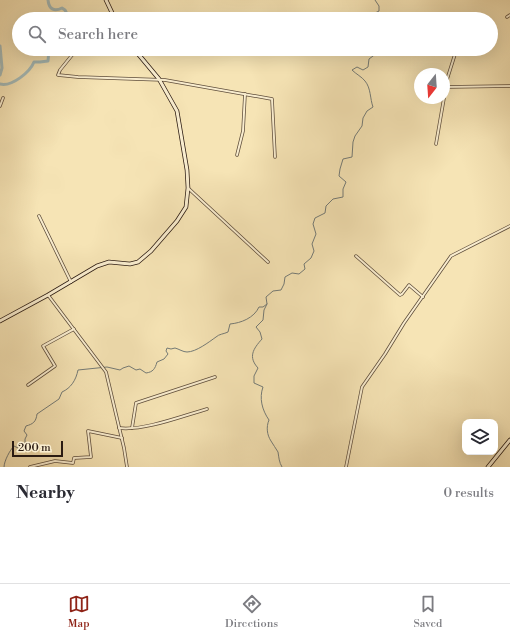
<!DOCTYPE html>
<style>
:root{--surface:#fff;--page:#f7f7f7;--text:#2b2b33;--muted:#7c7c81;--line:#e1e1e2;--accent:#8f2418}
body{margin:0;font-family:"Libre Bodoni",serif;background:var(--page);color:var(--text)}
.controls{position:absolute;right:12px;bottom:12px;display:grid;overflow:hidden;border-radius:8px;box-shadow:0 4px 16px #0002}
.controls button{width:36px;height:36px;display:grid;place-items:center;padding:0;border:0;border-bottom:1px solid var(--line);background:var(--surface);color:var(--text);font:20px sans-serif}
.compass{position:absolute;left:414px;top:68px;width:36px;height:36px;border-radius:50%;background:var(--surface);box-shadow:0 4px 16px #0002;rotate:197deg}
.scale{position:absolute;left:12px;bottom:10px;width:51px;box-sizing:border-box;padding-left:4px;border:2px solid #2b1b12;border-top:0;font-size:11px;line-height:14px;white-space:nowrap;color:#2b1b12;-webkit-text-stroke:3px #f9edcf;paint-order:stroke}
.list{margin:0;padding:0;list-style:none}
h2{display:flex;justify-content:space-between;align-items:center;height:52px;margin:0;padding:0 16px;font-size:17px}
h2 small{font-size:13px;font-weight:400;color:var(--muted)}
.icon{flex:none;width:22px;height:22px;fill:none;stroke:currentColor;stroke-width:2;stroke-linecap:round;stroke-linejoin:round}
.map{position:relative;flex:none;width:510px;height:467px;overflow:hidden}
.search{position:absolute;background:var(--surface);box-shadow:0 4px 16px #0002;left:12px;right:12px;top:12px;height:44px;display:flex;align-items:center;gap:10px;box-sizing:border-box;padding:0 14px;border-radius:22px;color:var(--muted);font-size:15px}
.sheet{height:116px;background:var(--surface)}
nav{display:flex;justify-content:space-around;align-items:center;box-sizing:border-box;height:56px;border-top:1px solid var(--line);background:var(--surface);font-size:11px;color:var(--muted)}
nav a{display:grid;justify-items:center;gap:2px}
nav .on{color:var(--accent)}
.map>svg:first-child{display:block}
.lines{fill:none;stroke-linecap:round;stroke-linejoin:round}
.stream{stroke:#747b77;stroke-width:1}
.river{stroke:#a4bbba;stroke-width:3}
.street-casing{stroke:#5e4d3b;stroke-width:3.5}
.secondary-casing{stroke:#2b1b12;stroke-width:4.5}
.street{stroke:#f9edcf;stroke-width:2}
.secondary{stroke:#f9edcf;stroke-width:3}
</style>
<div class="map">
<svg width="510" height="467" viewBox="0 0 510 467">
<rect width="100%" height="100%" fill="#f6e4b5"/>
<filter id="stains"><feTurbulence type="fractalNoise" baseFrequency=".005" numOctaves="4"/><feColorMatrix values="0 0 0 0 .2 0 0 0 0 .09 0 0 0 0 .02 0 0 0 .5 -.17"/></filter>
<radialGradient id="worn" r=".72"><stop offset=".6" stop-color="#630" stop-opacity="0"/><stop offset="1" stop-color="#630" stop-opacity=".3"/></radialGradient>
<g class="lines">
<!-- stream -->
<g class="stream">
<path d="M 370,19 L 373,14 L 379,11 L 379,6 L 375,0"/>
<path d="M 4,467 C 4,461 10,450 14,446 L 20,449 L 25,445 L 25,439 L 27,435 L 24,431 L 26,426 C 33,424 36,422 37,414 L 59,399 L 62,392 C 71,388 76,380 78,370 L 107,367 L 120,370 L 123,368 L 129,366 L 136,370 L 140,369 L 146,373 C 153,372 155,369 157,362 L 164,359 L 168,354 L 166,351 L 167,348 L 171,349 L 175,348 C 179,349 183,352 187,352 C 196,352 209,342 216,337 C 219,334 224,334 228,332 L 230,324 C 241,323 254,318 259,307 L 263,307 L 267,304"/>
<path d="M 282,467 C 279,462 279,458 278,452 C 276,448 273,445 271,441 C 267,435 266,427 269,420 C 262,410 259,398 263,387 L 254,383 L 254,376 L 258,368 C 248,357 253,349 262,339 L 260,332 L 256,327 L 263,320 L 264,310 L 267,304 L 266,297 L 273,291 L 281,290 L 284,284 L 285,277 L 292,273 L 299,274 L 305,269 L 304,264 L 311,258 L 314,251 L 312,244 L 316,234 L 313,224 L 315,218 L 325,213 L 326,206 L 333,199 L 343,197 L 343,189 L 346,182 L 339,176 L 340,169 L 343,159 L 352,157 L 353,142 L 355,136 L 362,126 L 363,118 L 367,111 L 373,107 C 370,99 371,88 365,81 C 362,77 356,74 352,70 L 357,67 L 363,70 L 368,67 L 369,59 L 377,53 L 378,49"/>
</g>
<!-- river -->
<g class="river">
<path d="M 48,0 C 49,9 54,12 62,8 L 65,10 L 68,16 L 64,19"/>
<path d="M 0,46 L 2,68 L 0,75"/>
<path d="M 0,84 C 12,87 30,72 34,62 L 40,62 L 48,61 L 49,49"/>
</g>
<!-- street casing -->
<g class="street-casing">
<g id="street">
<path d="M 507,17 L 510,15"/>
<path d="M 77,49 L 60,70 L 58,75 L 78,77 L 165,80 L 272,99 L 275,157"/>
<path d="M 445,87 L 510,86"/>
<path d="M 444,89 L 456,51"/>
<path d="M 0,106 L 3,98"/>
<path d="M 436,144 L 444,98"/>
<path d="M 237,155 L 243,131 L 245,94"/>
<path d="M 188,188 L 268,262"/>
<path d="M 39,216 L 71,282"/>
<path d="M 356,256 L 400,295 L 402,294 L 409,285 L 423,297"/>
<path d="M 48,295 L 106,372 L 124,448 L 127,467"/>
<path d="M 28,385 L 55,366 L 43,346 L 74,329"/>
<path d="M 119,428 C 144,431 182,416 207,409"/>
<path d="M 132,428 L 136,403 L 215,377"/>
<path d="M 30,467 L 55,461 L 73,463 L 74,458 L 91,457 L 88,431 L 122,438"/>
<path d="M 346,467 L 362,387 L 385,354 L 404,323 L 451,256 L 510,226"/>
</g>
</g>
<!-- secondary casing -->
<g class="secondary-casing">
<g id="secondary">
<path d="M 106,0 L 115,19"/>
<path d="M 0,321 L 48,295 L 97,266 L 109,262 L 130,264 L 138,262 L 151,251 L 177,221 L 186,207 L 188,188 L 187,170 L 177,111 L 159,79 L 134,49"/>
<path d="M 488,467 L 510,440"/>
</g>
</g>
<!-- street -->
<use href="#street" class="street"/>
<!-- secondary -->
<use href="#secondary" class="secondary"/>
</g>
<rect width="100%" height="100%" filter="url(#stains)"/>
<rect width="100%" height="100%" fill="url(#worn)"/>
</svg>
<div class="controls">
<button><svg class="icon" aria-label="layers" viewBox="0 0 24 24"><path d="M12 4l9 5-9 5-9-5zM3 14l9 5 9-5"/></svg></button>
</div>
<svg class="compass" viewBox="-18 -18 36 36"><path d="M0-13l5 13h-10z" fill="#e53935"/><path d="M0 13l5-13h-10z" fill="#7c7c81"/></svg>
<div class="scale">200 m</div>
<div class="search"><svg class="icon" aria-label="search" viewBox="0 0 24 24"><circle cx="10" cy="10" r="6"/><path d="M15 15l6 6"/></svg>Search here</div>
</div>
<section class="sheet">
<h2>Nearby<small>0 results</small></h2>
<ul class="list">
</ul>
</section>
<nav>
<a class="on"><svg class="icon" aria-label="map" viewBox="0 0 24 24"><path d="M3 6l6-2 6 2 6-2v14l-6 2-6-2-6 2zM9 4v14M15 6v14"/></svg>Map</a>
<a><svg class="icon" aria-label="directions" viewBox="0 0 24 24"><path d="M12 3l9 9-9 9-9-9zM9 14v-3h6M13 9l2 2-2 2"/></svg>Directions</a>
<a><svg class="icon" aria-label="saved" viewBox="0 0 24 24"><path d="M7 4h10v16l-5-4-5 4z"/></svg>Saved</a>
</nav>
